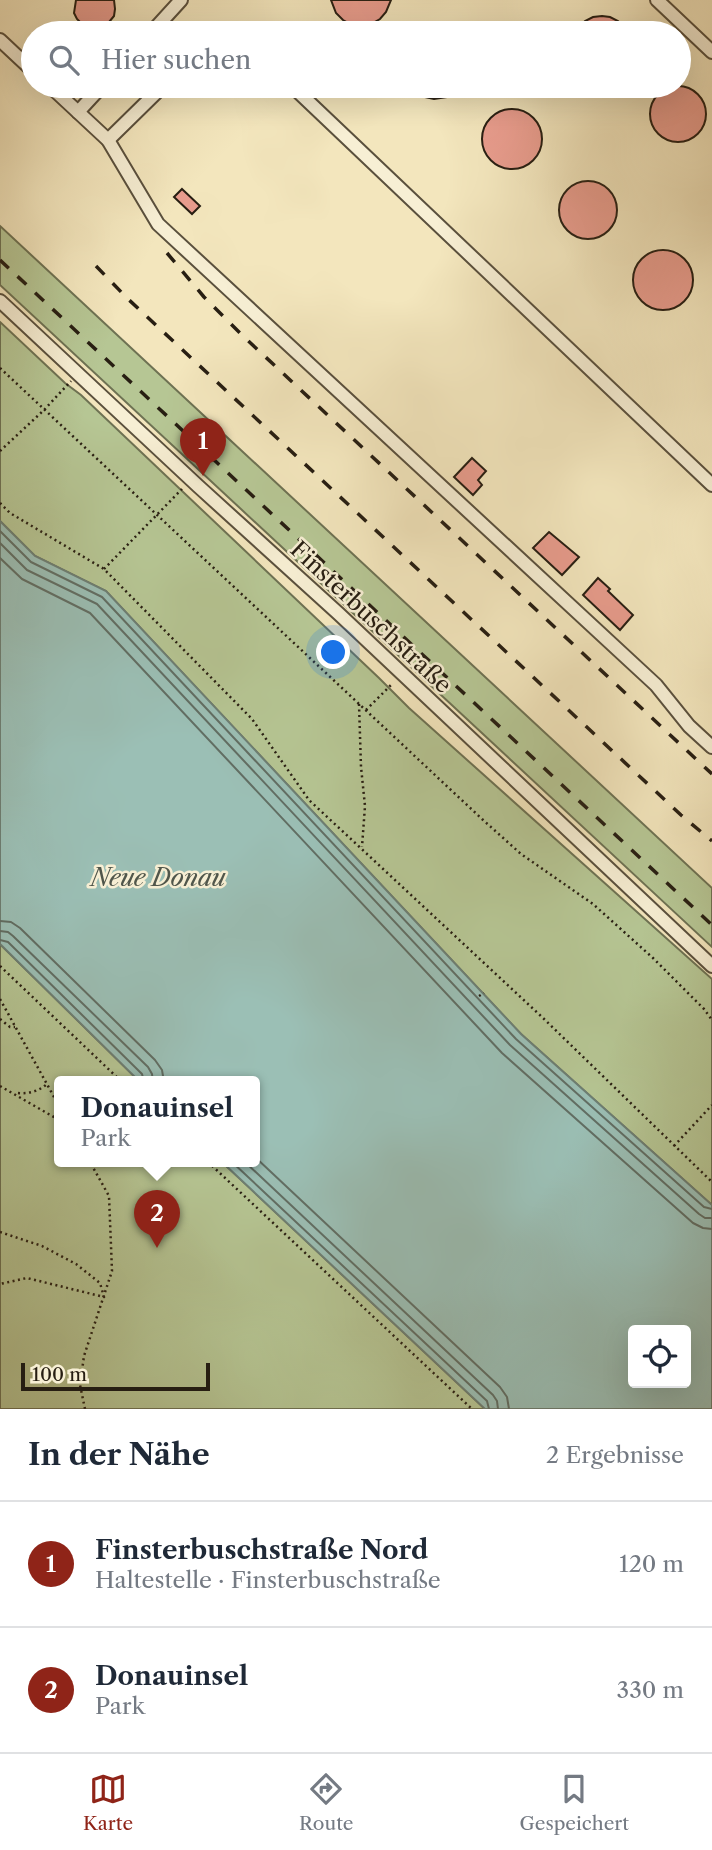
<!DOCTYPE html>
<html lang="de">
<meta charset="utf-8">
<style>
:root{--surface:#fff;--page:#f2f2f3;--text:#1f2937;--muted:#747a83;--line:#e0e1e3;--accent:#8f2418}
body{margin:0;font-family:"Libre Caslon Text",serif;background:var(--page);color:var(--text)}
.controls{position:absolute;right:21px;bottom:21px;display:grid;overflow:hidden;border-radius:7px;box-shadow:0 7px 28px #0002}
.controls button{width:63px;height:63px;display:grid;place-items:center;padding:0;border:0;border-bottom:2px solid var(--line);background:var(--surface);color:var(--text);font:35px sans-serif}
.scale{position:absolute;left:21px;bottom:18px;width:189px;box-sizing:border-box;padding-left:7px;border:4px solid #271e12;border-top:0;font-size:19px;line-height:24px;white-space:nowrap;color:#271e12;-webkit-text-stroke:5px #f7efd4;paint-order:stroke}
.you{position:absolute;left:334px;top:653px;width:24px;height:24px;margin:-18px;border:5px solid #fff;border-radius:50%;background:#1a73e8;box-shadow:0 0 0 10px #1a73e833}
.badge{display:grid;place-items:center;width:46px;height:46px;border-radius:50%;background:var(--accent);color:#fff;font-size:23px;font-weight:700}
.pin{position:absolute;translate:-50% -58px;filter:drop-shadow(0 2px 4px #0008)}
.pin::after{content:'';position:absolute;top:37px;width:24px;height:21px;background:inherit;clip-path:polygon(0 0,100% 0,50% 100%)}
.popup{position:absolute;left:54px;top:1076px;width:206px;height:91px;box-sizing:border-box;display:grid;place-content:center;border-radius:7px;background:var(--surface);filter:drop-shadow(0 2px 5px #0005);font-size:23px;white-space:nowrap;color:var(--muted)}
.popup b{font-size:26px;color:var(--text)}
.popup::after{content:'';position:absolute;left:50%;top:100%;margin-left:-14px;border:14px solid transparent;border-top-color:var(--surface)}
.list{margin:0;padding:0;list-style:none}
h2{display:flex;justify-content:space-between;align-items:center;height:91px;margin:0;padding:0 28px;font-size:30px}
h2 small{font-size:23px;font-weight:400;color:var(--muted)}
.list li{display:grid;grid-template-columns:46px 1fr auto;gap:21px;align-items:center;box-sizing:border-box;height:126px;padding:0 28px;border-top:2px solid var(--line)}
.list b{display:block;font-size:26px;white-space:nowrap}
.list p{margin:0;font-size:23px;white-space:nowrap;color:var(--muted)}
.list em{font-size:23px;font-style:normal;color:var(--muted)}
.icon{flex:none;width:38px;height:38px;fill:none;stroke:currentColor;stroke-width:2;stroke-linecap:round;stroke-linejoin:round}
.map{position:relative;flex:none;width:712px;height:1409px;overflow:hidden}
.search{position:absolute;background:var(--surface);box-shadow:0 7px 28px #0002;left:21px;right:21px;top:21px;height:77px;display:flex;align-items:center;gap:18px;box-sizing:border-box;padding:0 24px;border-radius:38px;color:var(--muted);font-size:26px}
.sheet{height:343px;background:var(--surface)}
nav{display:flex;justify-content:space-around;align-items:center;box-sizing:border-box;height:98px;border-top:2px solid var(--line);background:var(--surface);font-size:19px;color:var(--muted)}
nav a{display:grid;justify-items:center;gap:4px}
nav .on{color:var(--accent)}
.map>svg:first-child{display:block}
.green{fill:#b6c694;stroke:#6e7253;stroke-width:2}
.water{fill:#9bbfb5;stroke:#6d7f74;stroke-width:2;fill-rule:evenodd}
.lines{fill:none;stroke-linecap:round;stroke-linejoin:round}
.shore{stroke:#616e64;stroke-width:2}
.building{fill:#e89c8d;stroke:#271e12;stroke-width:2}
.minor-casing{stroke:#5a503d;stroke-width:16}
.path{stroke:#271e12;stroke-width:2.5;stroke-dasharray:2 3.5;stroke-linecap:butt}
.minor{stroke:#f7efd4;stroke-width:12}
.rail{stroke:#271e12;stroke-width:3.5;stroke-dasharray:12 12;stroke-linecap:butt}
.labels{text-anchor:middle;stroke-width:5;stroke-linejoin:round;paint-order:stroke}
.street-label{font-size:23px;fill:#271e12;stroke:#f7efd4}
.water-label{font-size:24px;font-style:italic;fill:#50564b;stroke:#f7efd4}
</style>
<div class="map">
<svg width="712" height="1409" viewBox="0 0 712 1409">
<rect width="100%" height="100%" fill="#f3e6bd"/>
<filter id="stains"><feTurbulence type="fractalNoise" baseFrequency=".00286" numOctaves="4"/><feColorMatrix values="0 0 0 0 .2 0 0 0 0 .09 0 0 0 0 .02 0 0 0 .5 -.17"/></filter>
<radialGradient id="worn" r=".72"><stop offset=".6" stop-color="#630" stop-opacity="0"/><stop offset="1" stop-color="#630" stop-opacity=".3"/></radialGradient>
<!-- green -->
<g class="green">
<path d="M 0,226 L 712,888 L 712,947 L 0,285 Z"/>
<path d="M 0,322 L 65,383 L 81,395 L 379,678 L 409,708 L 712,979 L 712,1205 L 521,1034 L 106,591 L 35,556 L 0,521 Z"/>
<path d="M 0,944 L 140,1082 L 59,1082 L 59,1162 L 222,1162 L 485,1409 L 0,1409 Z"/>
</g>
<!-- water -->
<path class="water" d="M 0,521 L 35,556 L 106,591 L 521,1034 L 712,1205 L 712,1409 L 485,1409 L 222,1162 L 255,1162 L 255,1082 L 140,1082 L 0,944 ZM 633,1330 L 686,1330 L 686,1383 L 633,1383 Z"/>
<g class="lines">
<!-- shore -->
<g class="shore">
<path d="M 0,531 L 31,562 L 102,597 L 516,1039 L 704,1207 L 712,1209"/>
<path d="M 0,543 L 27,570 L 97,604 L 510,1045 L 699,1214 L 705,1218 L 712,1218"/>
<path d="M 0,558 L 22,579 L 90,613 L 502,1053 L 693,1223 L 703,1228 L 712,1229"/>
<path d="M 0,921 L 11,922 L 20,928 L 155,1060 L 162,1070 L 164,1082"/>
<path d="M 0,931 L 8,932 L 13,936 L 148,1067 L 152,1074 L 153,1082"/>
<path d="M 0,940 L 8,942 L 142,1074 L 144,1082"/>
<path d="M 255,1157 L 500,1387 L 507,1397 L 509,1409"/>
<path d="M 232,1162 L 487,1401 L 489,1409"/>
<path d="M 245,1162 L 493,1395 L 497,1401 L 498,1409"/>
</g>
</g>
<!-- building -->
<g class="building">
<path d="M 76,0 L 114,0 L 115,9 L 114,16 L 105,27 L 92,30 L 86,28 L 77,19 L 74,13 Z"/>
<path d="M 331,0 L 391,0 L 386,12 L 380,19 L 371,24 L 362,27 L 352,25 L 343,20 L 336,13 Z"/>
<path d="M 602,16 L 610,17 L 618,21 L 630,33 L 573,33 L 585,21 L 593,17 Z"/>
<path d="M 405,86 L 466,86 L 447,97 L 434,99 L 425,97 Z"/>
<circle cx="678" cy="114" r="28"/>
<circle cx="512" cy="139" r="30"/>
<circle cx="588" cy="210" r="29"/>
<path d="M 182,189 L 200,206 L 192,214 L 174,197 Z"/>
<circle cx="663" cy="280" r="30"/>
<path d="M 472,458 L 486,471 L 478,480 L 482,485 L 473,495 L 454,477 Z"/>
<path d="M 549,532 L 579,557 L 562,575 L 533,548 Z"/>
<path d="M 598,578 L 610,589 L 608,591 L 633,615 L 620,630 L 583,595 Z"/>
</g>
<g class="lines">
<!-- minor casing -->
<g class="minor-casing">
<g id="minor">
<path d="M 657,0 L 712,52"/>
<path d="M 151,33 L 181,0"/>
<path d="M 0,40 L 33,71"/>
<path d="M 50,86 L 108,140 L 158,224 L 656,685 L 689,726 L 712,747"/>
<path d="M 292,86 L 712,485"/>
<path d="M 78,112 L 102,86"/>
<path d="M 108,140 L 163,86"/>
<path d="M 0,301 L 198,486 L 339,614 L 712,966"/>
</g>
</g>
<!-- path -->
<g class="path">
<path d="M 0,368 L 482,819 L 521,854 L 593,904 L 653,958 L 704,1009 L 712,1020"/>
<path d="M 0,451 L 44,410 L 71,381"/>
<path d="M 0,503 L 10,513 L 104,569 L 252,719 L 309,800 L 542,1017 L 712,1182"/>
<path d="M 104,569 L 182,489"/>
<path d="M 359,704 L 361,767 L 365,806 L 362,847"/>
<path d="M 366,710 L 393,683"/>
<path d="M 0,966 L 122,1082"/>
<path d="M 479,996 L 484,993"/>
<path d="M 0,999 L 59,1106"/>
<path d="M 0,1019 L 10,1027 L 15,1027"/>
<path d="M 0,1086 L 59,1120"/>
<path d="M 18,1093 C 29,1094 39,1091 47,1084"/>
<path d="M 674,1146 L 712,1105"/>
<path d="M 208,1162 L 472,1409"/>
<path d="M 225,1165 L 226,1162"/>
<path d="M 0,1232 L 42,1246 L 76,1264 L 100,1283 L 104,1297 L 27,1278 L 0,1284"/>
<path d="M 85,1409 L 80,1385 L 84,1356 L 112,1271 L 109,1196 L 90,1162"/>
</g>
<!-- minor -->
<use href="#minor" class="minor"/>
<!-- rail -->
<g class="rail">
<path d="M 167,253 L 204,297 L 243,336 L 712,774"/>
<path d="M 0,260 L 712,925"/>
<path d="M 96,266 L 128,299 L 681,815 L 712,841"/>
</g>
</g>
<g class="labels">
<!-- street labels -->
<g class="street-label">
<text transform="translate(371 617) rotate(43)" y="8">Finsterbuschstraße</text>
</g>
<!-- water labels -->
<g class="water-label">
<text x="158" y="886">Neue Donau</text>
</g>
</g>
<rect width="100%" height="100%" filter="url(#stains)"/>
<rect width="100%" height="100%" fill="url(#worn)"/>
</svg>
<div class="controls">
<button><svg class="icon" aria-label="locate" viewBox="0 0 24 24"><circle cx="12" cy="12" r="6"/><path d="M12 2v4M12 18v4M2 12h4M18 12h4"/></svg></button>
</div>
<div class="scale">100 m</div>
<div class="you"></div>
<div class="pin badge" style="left:203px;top:476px">1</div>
<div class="pin badge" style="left:157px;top:1248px">2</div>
<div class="popup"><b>Donauinsel</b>Park</div>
<div class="search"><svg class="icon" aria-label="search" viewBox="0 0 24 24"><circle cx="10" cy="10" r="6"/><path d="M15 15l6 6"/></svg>Hier suchen</div>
</div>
<section class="sheet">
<h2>In der Nähe<small>2 Ergebnisse</small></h2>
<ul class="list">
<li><span class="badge">1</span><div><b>Finsterbuschstraße Nord</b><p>Haltestelle · Finsterbuschstraße</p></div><em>120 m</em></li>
<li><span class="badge">2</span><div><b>Donauinsel</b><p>Park</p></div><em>330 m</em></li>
</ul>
</section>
<nav>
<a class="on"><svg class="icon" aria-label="map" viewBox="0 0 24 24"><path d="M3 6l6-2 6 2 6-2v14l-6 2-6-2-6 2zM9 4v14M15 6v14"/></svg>Karte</a>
<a><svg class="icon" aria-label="directions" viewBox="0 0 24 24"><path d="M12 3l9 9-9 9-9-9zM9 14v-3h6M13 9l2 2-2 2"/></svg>Route</a>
<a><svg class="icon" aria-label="saved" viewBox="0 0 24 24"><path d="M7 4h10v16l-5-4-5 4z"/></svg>Gespeichert</a>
</nav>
